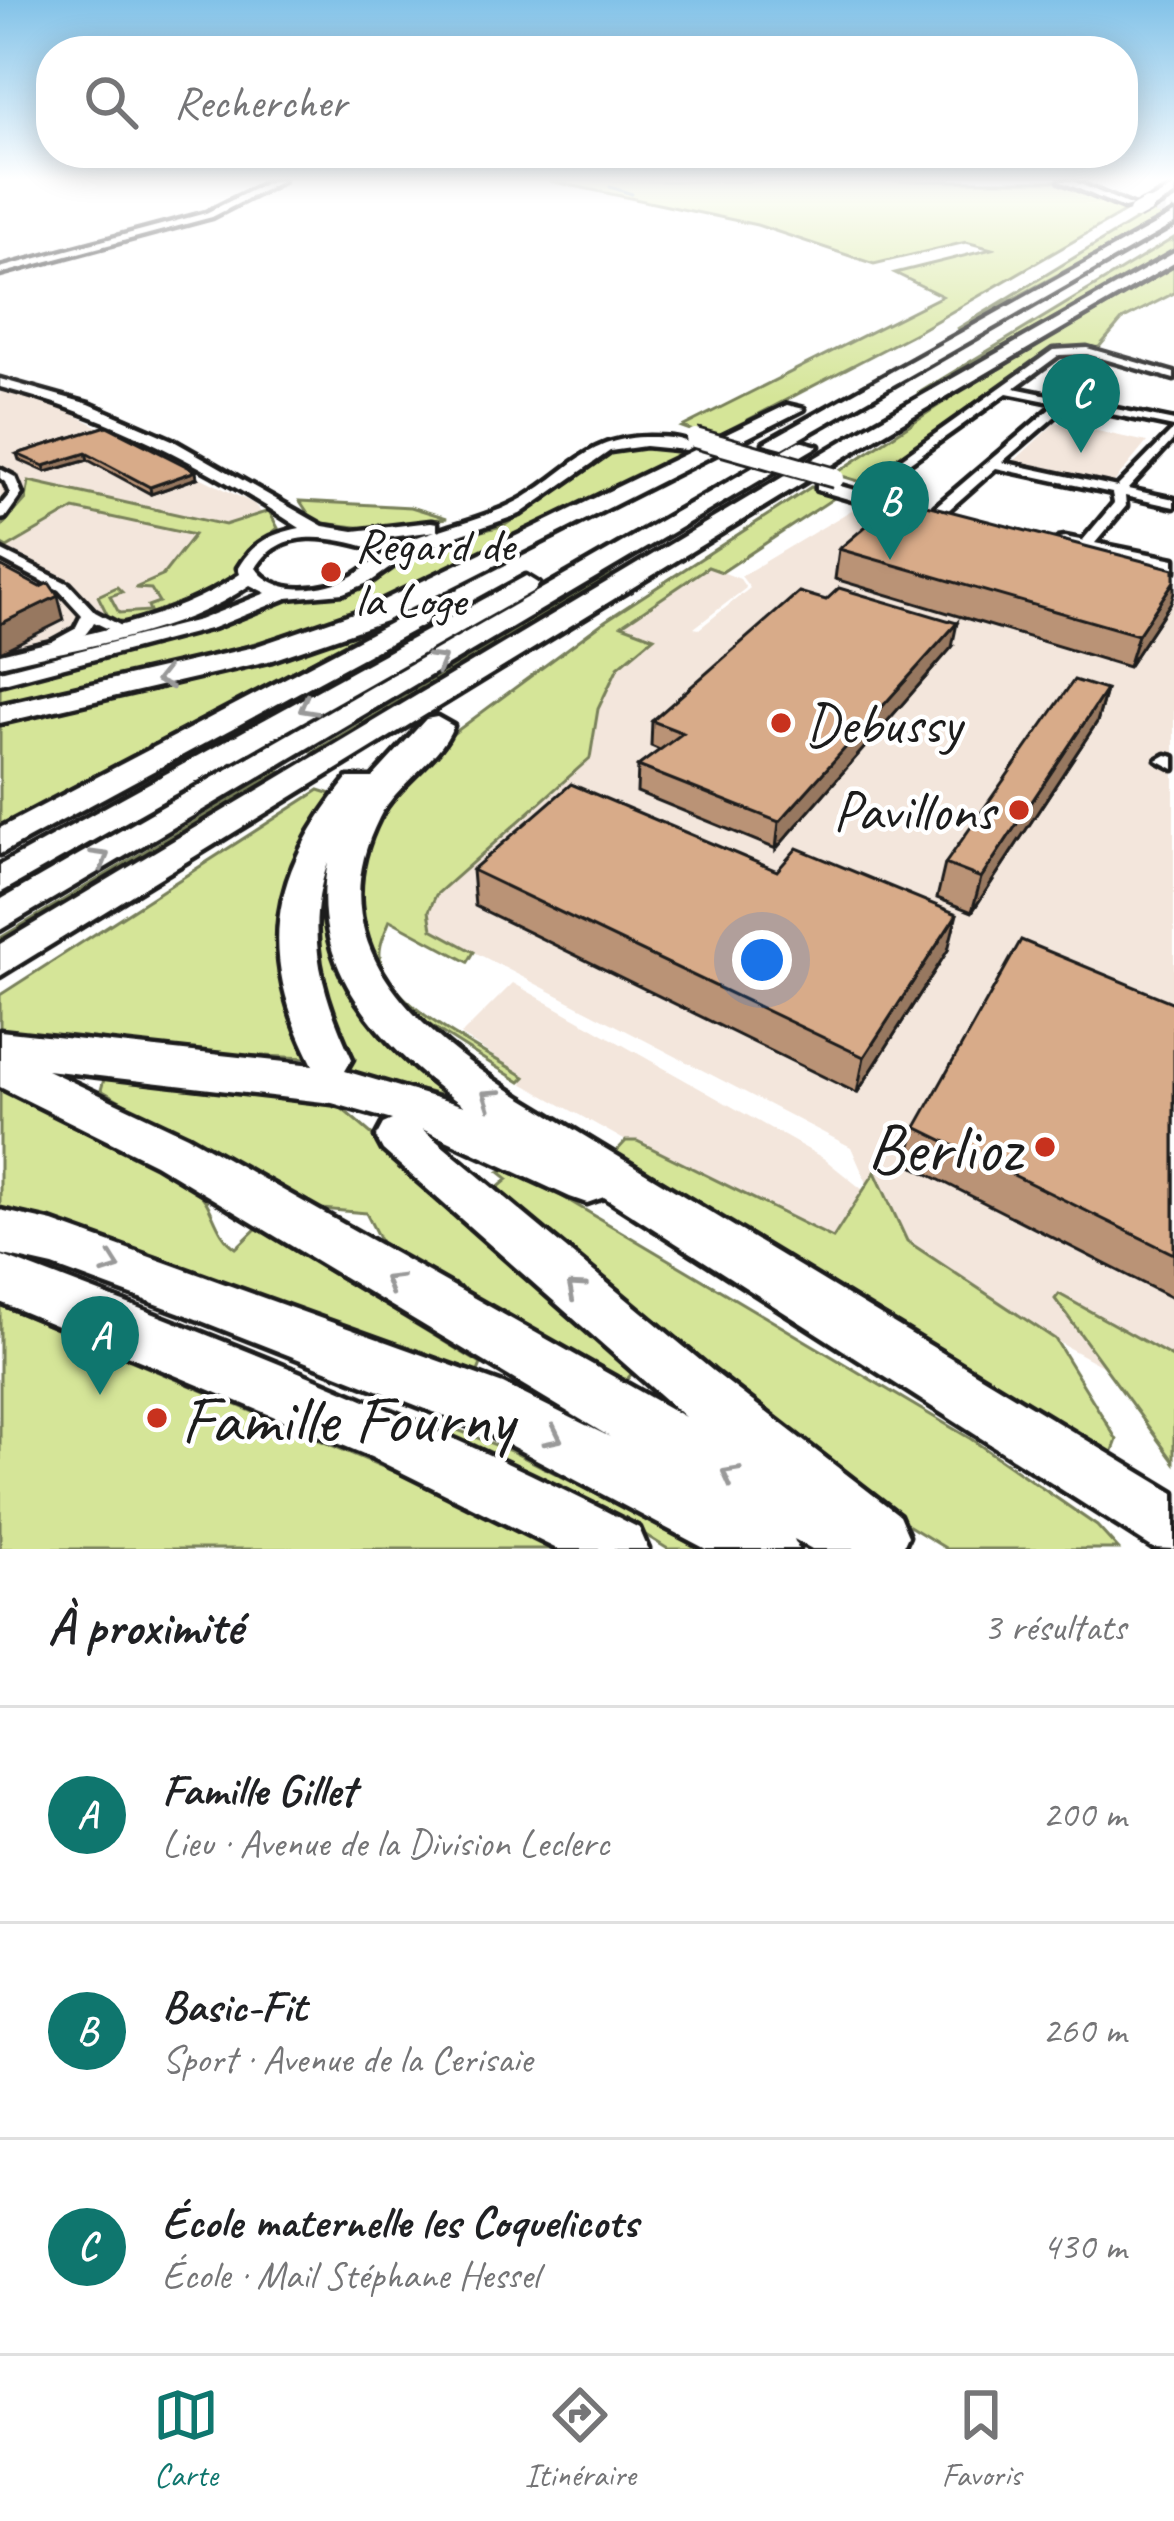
<!DOCTYPE html>
<html lang="fr">
<meta charset="utf-8">
<style>
:root{--surface:#fff;--page:#f6f6f6;--text:#202124;--muted:#757577;--line:#e0e0e0;--accent:#0f766e}
body{margin:0;font-family:Caveat,sans-serif;background:var(--page);color:var(--text)}
.you{position:absolute;left:762px;top:960px;width:42px;height:42px;margin:-30px;border:9px solid #fff;border-radius:50%;background:#1a73e8;box-shadow:0 0 0 18px #1a73e833}
.badge{display:grid;place-items:center;width:78px;height:78px;border-radius:50%;background:var(--accent);color:#fff;font-size:39px;font-weight:700}
.pin{position:absolute;translate:-50% -99px;filter:drop-shadow(0 3px 6px #0008)}
.pin::after{content:'';position:absolute;top:63px;width:42px;height:36px;background:inherit;clip-path:polygon(0 0,100% 0,50% 100%)}
.list{margin:0;padding:0;list-style:none}
h2{display:flex;justify-content:space-between;align-items:center;height:156px;margin:0;padding:0 48px;font-size:51px}
h2 small{font-size:39px;font-weight:400;color:var(--muted)}
.list li{display:grid;grid-template-columns:78px 1fr auto;gap:36px;align-items:center;box-sizing:border-box;height:216px;padding:0 48px;border-top:3px solid var(--line)}
.list b{display:block;font-size:45px;white-space:nowrap}
.list p{margin:0;font-size:39px;white-space:nowrap;color:var(--muted)}
.list em{font-size:39px;font-style:normal;color:var(--muted)}
.icon{flex:none;width:66px;height:66px;fill:none;stroke:currentColor;stroke-width:2;stroke-linecap:round;stroke-linejoin:round}
.map{position:relative;flex:none;width:1174px;height:1549px;overflow:hidden}
.search{position:absolute;background:var(--surface);box-shadow:0 6px 30px #0003;left:36px;right:36px;top:36px;height:132px;display:flex;align-items:center;gap:30px;box-sizing:border-box;padding:0 42px;border-radius:48px;color:var(--muted);font-size:45px}
.sheet{height:804px;background:var(--surface)}
nav{display:flex;justify-content:space-around;align-items:center;box-sizing:border-box;height:168px;border-top:3px solid var(--line);background:var(--surface);font-size:33px;color:var(--muted)}
nav a{display:grid;justify-items:center;gap:6px}
nav .on{color:var(--accent)}
.map>svg:first-child{display:block}
.built{fill:#f3e6dc}
.green{fill:#d5e598;stroke:#78805a;stroke-width:3}
.lines{fill:none;stroke-linecap:round;stroke-linejoin:round}
.stream{stroke:#5e8c97;stroke-width:3}
.secondary-tunnel{stroke:#ddd;stroke-width:10;stroke-dasharray:10 4.5;stroke-linecap:butt}
.street-casing{stroke:#1c1c1c;stroke-width:9}
.secondary-casing{stroke:#1c1c1c;stroke-width:9}
.highway-casing{stroke:#1c1c1c;stroke-width:9}
.street{fill:#fff;fill-rule:evenodd}
.secondary{fill:#fff;fill-rule:evenodd}
.highway{fill:#fff;fill-rule:evenodd}
.secondary-bridge-casing{stroke:#1c1c1c;stroke-width:24;stroke-linecap:butt}
.highway-bridge-casing{stroke:#1c1c1c;stroke-width:18;stroke-linecap:butt}
.secondary-bridge{stroke:#fff;stroke-width:18}
.highway-bridge{stroke:#fff;stroke-width:14}
.wall{fill:#ba9376;stroke:#1c1c1c;stroke-width:3}
.shaded-wall{fill:#977860;stroke:#1c1c1c;stroke-width:3}
.building{fill:#d8ab89;stroke:#1c1c1c;stroke-width:3}
.oneway{stroke:#999}
.poi-dot{fill:#c8321e;stroke:#fff;stroke-width:4.5}
.labels{text-anchor:middle;stroke-width:9;stroke-linejoin:round;paint-order:stroke}
.far-poi-label{font-size:48px;fill:#1c1c1c;stroke:#fff;text-anchor:start}
.poi-label{font-size:57px;fill:#1c1c1c;stroke:#fff;text-anchor:start}
.near-poi-label{font-size:69px;fill:#1c1c1c;stroke:#fff;text-anchor:end}
</style>
<div class="map">
<svg width="1174" height="1549" viewBox="0 0 1174 1549">
<rect width="100%" height="100%" fill="#fff"/>
<filter id="ink" filterUnits="userSpaceOnUse"><feTurbulence type="fractalNoise" baseFrequency=".00833" numOctaves="2"/><feDisplacementMap in="SourceGraphic" scale="24" xChannelSelector="R" yChannelSelector="G"/><feConvolveMatrix kernelMatrix="1 2 1 2 8 2 1 2 1" color-interpolation-filters="sRGB"/></filter>
<g filter="url(#ink)">
<!-- built -->
<g class="built">
<path d="M 0,390 L 53,404 L 254,504 L 270,523 L 273,536 L 243,557 L 239,580 L 181,611 L 0,656 Z"/>
<path d="M 1056,422 L 1147,442 L 1110,487 L 1012,463 Z"/>
<path d="M 860,505 L 1174,585 L 1174,1405 L 899,1256 L 851,1147 L 399,913 L 610,669 L 649,636 L 621,626 L 709,567 L 740,579 L 746,588 L 694,628 L 699,629 L 750,588 L 741,576 Z"/>
<path d="M 513,983 L 823,1158 L 863,1190 L 833,1238 L 637,1142 L 626,1141 L 520,1082 L 524,1076 L 461,1035 Z"/>
</g>
<!-- green -->
<g class="green">
<path d="M 550,181 L 1060,181 L 1129,209 L 917,332 L 713,438 L 682,427 L 942,296 L 895,273 L 992,249 L 966,242 L 874,264 L 757,225 Z"/>
<path d="M 1149,212 L 1169,215 L 957,329 Z"/>
<path d="M 1174,238 L 1174,251 L 917,394 Z"/>
<path d="M 1174,267 L 1174,293 L 1122,320 L 1099,347 L 1050,354 L 865,483 L 835,474 L 968,386 Z"/>
<path d="M 645,445 L 688,450 L 375,606 L 203,659 L 0,705 L 0,682 L 184,637 L 285,598 L 355,589 L 419,547 L 505,525 L 608,453 Z"/>
<path d="M 29,481 L 225,525 L 269,511 L 278,528 L 243,557 L 239,580 C 199,600 156,628 110,620 L 98,596 L 117,587 L 122,592 L 110,596 L 119,613 L 150,611 L 148,606 L 159,602 L 151,589 L 135,588 L 162,576 L 194,535 L 74,509 L 7,548 L 0,544 L 0,528 L 26,499 Z"/>
<path d="M 811,487 L 837,496 L 722,572 L 708,567 L 622,625 L 654,637 L 618,667 L 598,709 L 590,758 L 436,895 L 429,911 L 432,929 L 474,952 L 468,962 L 390,920 C 384,935 376,950 382,966 C 400,1013 484,1050 525,1077 L 520,1082 L 403,1008 L 375,970 L 355,898 L 371,825 L 423,756 L 605,621 Z"/>
<path d="M 300,501 L 411,507 L 447,518 L 373,529 L 314,522 Z"/>
<path d="M 610,574 L 617,577 L 319,756 L 313,752 Z"/>
<path d="M 373,621 L 378,625 L 0,830 L 0,723 L 237,667 Z"/>
<path d="M 279,771 L 285,775 L 0,947 L 0,938 Z"/>
<path d="M 319,790 L 338,796 C 295,847 267,928 284,997 C 289,1017 300,1038 308,1058 L 124,1050 L 0,1030 L 0,995 Z"/>
<path d="M 315,875 L 329,875 L 329,912 L 455,1087 L 440,1095 L 347,1071 C 304,993 311,960 315,875 Z"/>
<path d="M 104,1079 L 256,1088 L 340,1107 L 640,1364 L 623,1384 L 384,1248 L 366,1213 L 310,1208 L 101,1090 Z"/>
<path d="M 0,1088 C 66,1115 136,1146 194,1188 C 215,1204 212,1232 236,1248 L 257,1228 L 481,1364 L 474,1381 L 0,1216 Z"/>
<path d="M 626,1141 L 637,1141 L 833,1238 L 875,1172 L 907,1241 L 1055,1339 L 1117,1440 L 1111,1456 L 610,1158 Z"/>
<path d="M 514,1168 L 971,1439 L 1097,1526 L 1118,1549 L 947,1549 L 834,1480 L 489,1195 L 508,1179 L 499,1172 Z"/>
<path d="M 1059,1294 L 1174,1358 L 1174,1462 L 1055,1299 Z"/>
<path d="M 0,1305 L 473,1505 L 562,1549 L 0,1549 Z"/>
<path d="M 440,1423 L 511,1451 L 705,1549 L 668,1549 L 612,1514 L 437,1431 Z"/>
</g>
<g class="lines">
<!-- stream -->
<path class="stream" d="M 610,187 L 632,194"/>
<!-- secondary-tunnel -->
<path class="secondary-tunnel" d="M 1127,206 L 1174,213"/>
<!-- street casing -->
<g class="street-casing">
<g id="street">
<path d="M 1087,348 L 1174,373 L 1174,379 L 1087,354 L 1059,355 L 1014,388 L 1174,421 L 1174,427 L 1068,405 L 1002,462 L 1117,487 L 1174,429 L 1174,439 L 1128,489 L 1174,499 L 1174,507 L 1125,496 L 1126,506 L 1090,549 L 1085,550 L 1078,546 L 1114,503 L 1112,493 L 996,468 L 945,513 L 935,513 L 935,507 L 1057,403 L 1007,393 L 871,490 L 861,487 L 1053,350 Z"/>
<path d="M 0,469 L 15,477 L 22,494 L 5,518 L 0,519 L 0,506 L 10,494 L 5,482 L 0,478 Z"/>
<path d="M 0,550 L 69,584 L 95,612 L 127,629 L 119,634 L 94,622 C 86,637 70,650 53,647 L 50,644 L 53,641 L 75,629 L 82,615 L 59,590 L 0,559 Z"/>
<path d="M 1166,755 L 1174,757 L 1174,769 L 1157,760 Z"/>
</g>
</g>
<!-- secondary casing -->
<g class="secondary-casing">
<g id="secondary">
<path d="M 270,181 L 282,181 L 212,217 L 0,274 L 0,268 L 206,213 Z"/>
<path d="M 1060,181 L 1073,181 L 1132,206 L 1124,208 Z"/>
<path d="M 0,379 L 89,404 L 172,440 L 323,526 L 354,531 L 431,522 L 437,523 L 437,531 C 467,521 498,513 525,497 C 572,469 588,437 649,437 C 664,437 681,437 694,445 L 686,450 L 645,446 L 610,451 L 520,514 L 414,551 L 370,582 L 343,593 L 287,598 L 213,628 L 0,684 L 0,671 L 199,620 L 266,593 L 250,585 C 176,636 85,645 0,666 L 0,654 C 83,633 168,623 240,574 L 238,568 C 253,542 271,534 300,528 C 207,466 109,415 0,387 ZM 435,531 C 420,536 404,541 391,549 C 377,557 366,569 352,576 C 324,591 276,597 256,568 C 281,525 332,537 371,548 L 380,543 L 377,539 Z"/>
<path d="M 823,481 L 924,510 L 927,514 L 918,519 L 817,490 L 817,482 Z"/>
<path d="M 1065,537 L 1174,559 L 1174,571 L 1059,546 L 1059,538 Z"/>
</g>
</g>
<!-- highway casing -->
<g class="highway-casing">
<g id="highway">
<path d="M 1174,187 L 1174,196 L 1152,209 L 1140,206 Z"/>
<path d="M 1174,214 L 1174,224 L 783,448 L 764,443 Z"/>
<path d="M 1174,253 L 1174,263 L 879,436 L 0,976 L 0,944 L 865,428 Z"/>
<path d="M 787,405 L 804,409 L 385,621 L 272,660 L 0,723 L 0,705 L 254,647 L 365,609 Z"/>
<path d="M 799,441 L 818,446 L 0,930 L 0,900 Z"/>
<path d="M 526,576 L 539,584 L 535,590 L 0,893 L 0,865 Z"/>
<path d="M 415,610 L 429,618 L 425,624 L 0,854 L 0,828 Z"/>
<path d="M 437,717 L 453,726 C 441,759 397,783 379,818 C 314,947 422,1034 520,1097 L 1174,1493 L 1174,1549 L 1153,1548 L 604,1197 L 587,1203 L 570,1197 L 422,1129 L 713,1371 L 899,1515 L 908,1536 L 902,1549 L 812,1549 L 794,1539 L 798,1549 L 706,1549 L 487,1433 L 181,1313 L 53,1266 L 0,1254 L 0,1210 L 53,1222 L 503,1384 L 610,1437 L 155,1164 L 0,1087 L 0,1031 L 313,1065 C 256,952 270,874 348,778 L 372,778 L 426,719 ZM 328,863 C 306,967 384,1050 464,1106 L 345,1071 L 352,1059 C 322,995 303,932 328,863 ZM 47,1070 L 332,1103 L 392,1120 L 383,1124 L 376,1137 L 383,1150 L 685,1417 L 187,1136 Z"/>
<path d="M 0,1255 C 217,1337 432,1421 639,1528 L 648,1549 L 557,1549 L 371,1457 L 0,1302 Z"/>
</g>
</g>
<!-- street -->
<use href="#street" class="street"/>
<!-- secondary -->
<use href="#secondary" class="secondary"/>
<!-- highway -->
<use href="#highway" class="highway"/>
<!-- secondary-bridge casing -->
<g class="secondary-bridge-casing">
<path id="secondary-bridge" d="M 695,438 L 835,478"/>
</g>
<!-- highway-bridge casing -->
<g class="highway-bridge-casing">
<path id="highway-bridge" d="M 1136,212 L 1147,206"/>
</g>
<!-- secondary-bridge -->
<use href="#secondary-bridge" class="secondary-bridge"/>
<!-- highway-bridge -->
<use href="#highway-bridge" class="highway-bridge"/>
</g>
<!-- wall -->
<g class="wall">
<path d="M 107,426 L 197,478 L 151,494 L 88,460 L 46,472 L 19,460 L 17,454 Z"/>
<path d="M 839,549 L 1171,602 L 1128,667 L 835,579 Z"/>
<path d="M 952,647 L 776,849 L 637,792 L 638,766 L 660,750 L 651,746 L 652,721 Z"/>
<path d="M 1106,690 L 1097,722 L 972,912 L 937,898 L 945,864 Z"/>
<path d="M 472,870 L 777,871 L 948,950 L 857,1093 L 475,906 Z"/>
<path d="M 1174,1003 L 1174,1299 L 906,1163 L 916,1127 Z"/>
</g>
<!-- shaded-wall -->
<g class="shaded-wall">
<path d="M 86,453 L 88,460 L 46,472 L 44,466 Z"/>
<path d="M 196,471 L 197,478 L 151,494 L 150,487 Z"/>
<path d="M 1174,581 L 1174,593 L 1171,602 L 1128,667 L 1138,635 Z"/>
<path d="M 58,596 L 64,620 L 0,652 L 0,624 Z"/>
<path d="M 957,623 L 952,647 L 776,849 L 779,822 Z"/>
<path d="M 1106,690 L 1097,722 L 972,912 L 981,878 Z"/>
<path d="M 957,914 L 948,950 L 857,1093 L 864,1057 Z"/>
</g>
<!-- building -->
<g class="building">
<path d="M 107,426 L 196,471 L 150,487 L 86,453 L 44,466 L 17,454 Z"/>
<path d="M 899,498 L 1174,569 L 1174,581 L 1138,635 L 839,549 Z"/>
<path d="M 0,566 L 40,587 L 49,583 L 58,596 L 0,624 Z"/>
<path d="M 839,588 L 957,623 L 779,822 L 638,766 L 683,733 L 652,721 L 799,592 L 826,600 Z"/>
<path d="M 1074,680 L 1106,690 L 981,878 L 945,864 Z"/>
<path d="M 571,784 L 777,871 L 797,848 L 957,914 L 864,1057 L 472,870 Z"/>
<path d="M 1021,940 L 1174,1003 L 1174,1254 L 916,1127 Z"/>
</g>
<!-- one-way arrows -->
<defs><path id="oneway-chevron" d="M-2-3.5L2.5 0L-2 3.5" fill="none" stroke-width="1.6" stroke-linecap="round" stroke-linejoin="round" transform="scale(3)"/></defs>
<g class="oneway">
<use href="#oneway-chevron" transform="translate(438 661) rotate(-30)"/>
<use href="#oneway-chevron" transform="translate(164 679) rotate(166)"/>
<use href="#oneway-chevron" transform="translate(307 707) rotate(151)"/>
<use href="#oneway-chevron" transform="translate(101 858) rotate(-30)"/>
<use href="#oneway-chevron" transform="translate(490 1097) rotate(-146)"/>
<use href="#oneway-chevron" transform="translate(112 1265) rotate(20)"/>
<use href="#oneway-chevron" transform="translate(392 1282) rotate(-149)"/>
<use href="#oneway-chevron" transform="translate(575 1289) rotate(-139)"/>
<use href="#oneway-chevron" transform="translate(554 1437) rotate(26)"/>
<use href="#oneway-chevron" transform="translate(730 1475) rotate(-152)"/>
</g>
</g>
<!-- sky -->
<linearGradient id="sky" x2="0" y2="1"><stop stop-color="#82c2e8"/><stop offset="0.45" stop-color="#fff"/><stop offset="1" stop-color="#fff" stop-opacity="0"/></linearGradient>
<rect width="1174" height="398" fill="url(#sky)"/>
<!-- markers -->
<g class="poi-dot">
<circle cx="331" cy="572" r="12"/>
<circle cx="781" cy="723" r="12"/>
<circle cx="1019" cy="810" r="12"/>
<circle cx="1045" cy="1147" r="12"/>
<circle cx="157" cy="1418" r="12"/>
</g>
<g class="labels">
<!-- far-poi labels -->
<g class="far-poi-label">
<text x="355" y="561">Regard de<tspan x="355" dy="55">la Loge</tspan></text>
</g>
<!-- poi labels -->
<g class="poi-label">
<text x="805" y="743">Debussy</text>
<text x="995" y="830" text-anchor="end">Pavillons</text>
</g>
<!-- near-poi labels -->
<g class="near-poi-label">
<text x="1021" y="1171">Berlioz</text>
<text x="181" y="1442" text-anchor="start">Famille Fourny</text>
</g>
</g>
</svg>
<div class="you"></div>
<div class="pin badge" style="left:100px;top:1395px">A</div>
<div class="pin badge" style="left:890px;top:560px">B</div>
<div class="pin badge" style="left:1081px;top:453px">C</div>
<div class="search"><svg class="icon" aria-label="search" viewBox="0 0 24 24"><circle cx="10" cy="10" r="6"/><path d="M15 15l6 6"/></svg>Rechercher</div>
</div>
<section class="sheet">
<h2>À proximité<small>3 résultats</small></h2>
<ul class="list">
<li><span class="badge">A</span><div><b>Famille Gillet</b><p>Lieu · Avenue de la Division Leclerc</p></div><em>200 m</em></li>
<li><span class="badge">B</span><div><b>Basic-Fit</b><p>Sport · Avenue de la Cerisaie</p></div><em>260 m</em></li>
<li><span class="badge">C</span><div><b>École maternelle les Coquelicots</b><p>École · Mail Stéphane Hessel</p></div><em>430 m</em></li>
</ul>
</section>
<nav>
<a class="on"><svg class="icon" aria-label="map" viewBox="0 0 24 24"><path d="M3 6l6-2 6 2 6-2v14l-6 2-6-2-6 2zM9 4v14M15 6v14"/></svg>Carte</a>
<a><svg class="icon" aria-label="directions" viewBox="0 0 24 24"><path d="M12 3l9 9-9 9-9-9zM9 14v-3h6M13 9l2 2-2 2"/></svg>Itinéraire</a>
<a><svg class="icon" aria-label="saved" viewBox="0 0 24 24"><path d="M7 4h10v16l-5-4-5 4z"/></svg>Favoris</a>
</nav>
